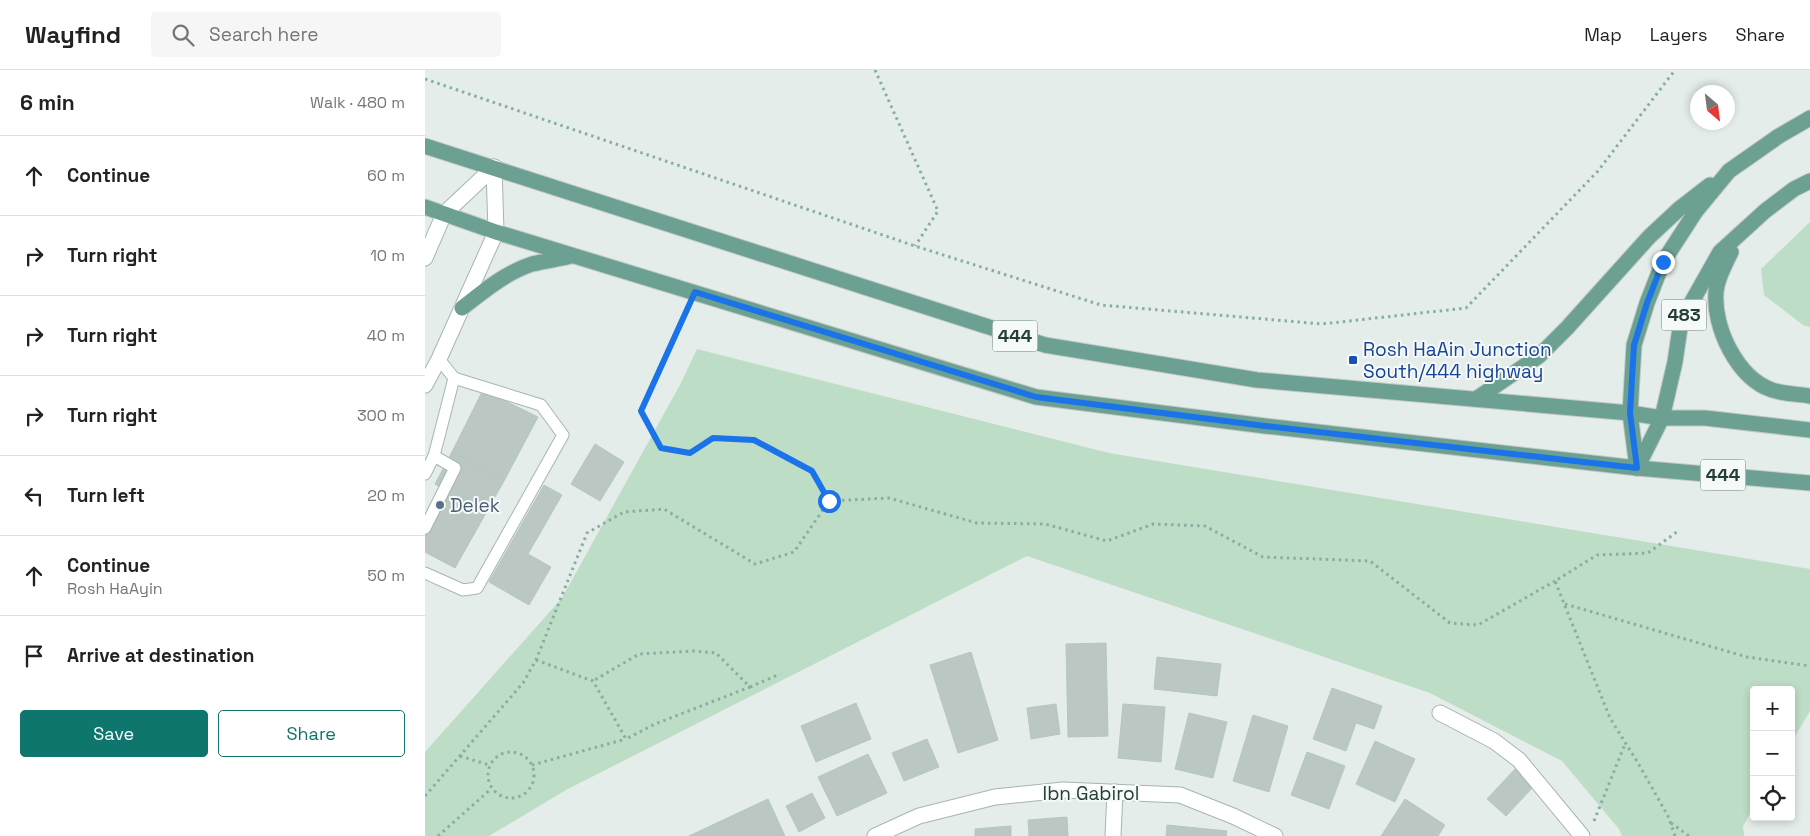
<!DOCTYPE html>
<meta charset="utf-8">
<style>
:root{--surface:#fff;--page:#f6f6f6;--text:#222;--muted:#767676;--line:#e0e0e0;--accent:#0f766e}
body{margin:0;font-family:"Space Grotesk",sans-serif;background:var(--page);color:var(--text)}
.controls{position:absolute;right:15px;bottom:15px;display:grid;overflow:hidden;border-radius:5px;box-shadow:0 2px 8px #0003}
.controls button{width:45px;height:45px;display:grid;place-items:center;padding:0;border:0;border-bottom:1px solid var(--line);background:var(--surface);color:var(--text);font:25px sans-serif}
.compass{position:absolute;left:1265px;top:15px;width:45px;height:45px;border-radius:50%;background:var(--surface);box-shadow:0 2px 8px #0003;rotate:152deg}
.stop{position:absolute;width:15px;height:15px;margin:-11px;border:4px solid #1a73e8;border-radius:50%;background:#fff}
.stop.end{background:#1a73e8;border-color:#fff;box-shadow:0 1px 5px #0008}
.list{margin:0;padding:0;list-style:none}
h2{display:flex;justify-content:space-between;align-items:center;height:65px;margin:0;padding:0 20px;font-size:21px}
h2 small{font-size:16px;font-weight:400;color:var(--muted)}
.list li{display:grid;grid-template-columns:32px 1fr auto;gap:15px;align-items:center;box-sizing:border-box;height:80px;padding:0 20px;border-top:1px solid var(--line)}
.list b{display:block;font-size:19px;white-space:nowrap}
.list p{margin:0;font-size:16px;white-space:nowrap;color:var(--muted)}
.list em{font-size:16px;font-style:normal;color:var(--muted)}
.actions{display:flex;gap:10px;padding:15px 20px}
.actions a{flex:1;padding:11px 0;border:1px solid var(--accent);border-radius:5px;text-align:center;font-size:18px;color:var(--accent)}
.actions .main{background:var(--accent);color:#fff}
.icon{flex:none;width:28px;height:28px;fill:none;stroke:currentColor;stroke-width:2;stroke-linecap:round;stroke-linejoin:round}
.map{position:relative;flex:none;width:1385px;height:766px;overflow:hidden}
header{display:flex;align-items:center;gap:30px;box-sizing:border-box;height:70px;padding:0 25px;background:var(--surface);border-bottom:1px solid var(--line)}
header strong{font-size:24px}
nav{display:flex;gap:28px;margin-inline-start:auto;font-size:18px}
.search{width:350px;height:45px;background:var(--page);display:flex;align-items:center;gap:12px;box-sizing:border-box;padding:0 18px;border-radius:5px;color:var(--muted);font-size:19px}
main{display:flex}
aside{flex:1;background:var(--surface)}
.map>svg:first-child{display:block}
.green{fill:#beddc6}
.building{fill:#bac7c2;stroke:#b7c6c0}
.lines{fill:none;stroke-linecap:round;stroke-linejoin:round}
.service-casing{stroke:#a7b5b0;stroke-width:13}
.minor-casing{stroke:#a7b5b0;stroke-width:17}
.tertiary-casing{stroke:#a7b5b0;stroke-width:17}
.primary-casing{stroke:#c2c9c7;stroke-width:17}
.path{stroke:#86afa2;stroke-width:3;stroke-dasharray:2.5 4;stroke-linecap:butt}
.service{stroke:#fff;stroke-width:11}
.minor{stroke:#fff;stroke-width:15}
.tertiary{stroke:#fff;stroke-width:15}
.primary{stroke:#6ba092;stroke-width:15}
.route{stroke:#1a73e8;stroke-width:6}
.transit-dot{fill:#1a4fb4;stroke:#f5f9f7;stroke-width:2}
.service-dot{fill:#5c6f8a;stroke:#f5f9f7;stroke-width:2}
.labels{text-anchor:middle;stroke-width:4;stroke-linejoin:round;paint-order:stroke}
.shield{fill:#f5f9f7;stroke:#637671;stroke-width:1}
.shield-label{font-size:18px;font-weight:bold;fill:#243e37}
.transit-label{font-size:19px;fill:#164399;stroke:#f5f9f7;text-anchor:start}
.service-label{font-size:19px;fill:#4e5e75;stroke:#f5f9f7;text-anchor:start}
.street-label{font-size:19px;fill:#243e37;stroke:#f5f9f7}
</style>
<header>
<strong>Wayfind</strong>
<div class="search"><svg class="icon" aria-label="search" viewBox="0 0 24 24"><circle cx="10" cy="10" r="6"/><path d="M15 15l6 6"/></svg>Search here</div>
<nav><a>Map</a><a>Layers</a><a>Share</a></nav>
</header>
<main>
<aside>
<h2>6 min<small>Walk · 480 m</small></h2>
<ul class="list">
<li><svg class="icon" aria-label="ahead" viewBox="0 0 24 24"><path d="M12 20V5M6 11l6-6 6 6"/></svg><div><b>Continue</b></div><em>60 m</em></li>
<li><svg class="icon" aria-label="right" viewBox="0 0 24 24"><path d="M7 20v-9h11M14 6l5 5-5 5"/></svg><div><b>Turn right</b></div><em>10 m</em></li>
<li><svg class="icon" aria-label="right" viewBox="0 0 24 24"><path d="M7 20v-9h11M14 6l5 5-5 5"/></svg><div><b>Turn right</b></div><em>40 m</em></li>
<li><svg class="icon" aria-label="right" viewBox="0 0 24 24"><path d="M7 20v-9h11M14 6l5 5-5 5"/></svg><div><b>Turn right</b></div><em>300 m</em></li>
<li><svg class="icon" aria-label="left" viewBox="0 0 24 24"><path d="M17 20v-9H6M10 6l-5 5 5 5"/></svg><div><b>Turn left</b></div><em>20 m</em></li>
<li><svg class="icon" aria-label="ahead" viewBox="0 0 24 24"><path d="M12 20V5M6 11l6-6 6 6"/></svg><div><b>Continue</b><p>Rosh HaAyin</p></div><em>50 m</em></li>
<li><svg class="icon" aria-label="arrive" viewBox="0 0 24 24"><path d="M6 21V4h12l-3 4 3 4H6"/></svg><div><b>Arrive at destination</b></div></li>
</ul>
<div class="actions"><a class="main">Save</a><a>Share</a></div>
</aside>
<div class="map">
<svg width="1385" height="766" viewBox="0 0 1385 766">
<rect width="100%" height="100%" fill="#e4ede9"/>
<!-- green -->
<g class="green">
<path d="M 1385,152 L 1385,257 L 1378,255 L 1339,225 L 1336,199 Z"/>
<path d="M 272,279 L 684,383 L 1385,499 L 1385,641 L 1366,673 L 1366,620 L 1329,620 L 1329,737 L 1318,756 L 1319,766 L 1197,766 L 1194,759 L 1137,691 L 1005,623 L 602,486 L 141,720 L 64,766 L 0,766 L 0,682 L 137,528 L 256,313 Z"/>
</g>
<!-- building -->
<g class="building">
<path d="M 58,320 L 113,347 L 79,411 L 27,382 Z"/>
<path d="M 170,374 L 199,392 L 175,431 L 146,414 Z"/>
<path d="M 27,382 L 79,411 L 30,498 L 0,482 L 0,466 L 24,422 L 10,414 Z"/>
<path d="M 119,415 L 137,425 L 103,484 L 126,497 L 104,535 L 64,512 Z"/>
<path d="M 681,573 L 683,666 L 643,667 L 641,574 Z"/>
<path d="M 546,582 L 573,670 L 533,683 L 505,595 Z"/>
<path d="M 732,587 L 796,594 L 792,626 L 729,619 Z"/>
<path d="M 907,618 L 957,636 L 949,659 L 931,653 L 921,681 L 888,669 Z"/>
<path d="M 431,633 L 446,669 L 391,692 L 376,656 Z"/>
<path d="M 631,634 L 635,664 L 606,669 L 602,638 Z"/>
<path d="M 698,634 L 740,637 L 736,692 L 693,688 Z"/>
<path d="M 764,643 L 802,652 L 788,708 L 750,699 Z"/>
<path d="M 828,645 L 863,656 L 844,722 L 808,711 Z"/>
<path d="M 502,669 L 514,697 L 479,711 L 467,683 Z"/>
<path d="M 950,671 L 990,689 L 970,732 L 931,714 Z"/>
<path d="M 882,682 L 920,696 L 904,739 L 866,725 Z"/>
<path d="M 443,684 L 462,723 L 412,746 L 393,707 Z"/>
<path d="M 1090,699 L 1109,716 L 1081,746 L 1062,729 Z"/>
<path d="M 387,723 L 400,748 L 374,762 L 361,736 Z"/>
<path d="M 343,729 L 360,766 L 264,766 Z"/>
<path d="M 980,729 L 1020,755 L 1013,766 L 956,766 Z"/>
<path d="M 642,747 L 643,766 L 604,766 L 603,750 Z"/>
<path d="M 742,755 L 802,761 L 801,766 L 741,766 Z"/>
<path d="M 586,756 L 586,766 L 550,766 L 550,759 Z"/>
</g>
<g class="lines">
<!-- service casing -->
<g class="service-casing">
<g id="service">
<path d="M 0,404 L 9,386 L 29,308 L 14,289"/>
<path d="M 0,458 L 30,398 L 9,386"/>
<path d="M 0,503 L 38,520 L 52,518 L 138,365 L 116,335 L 29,308"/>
</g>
</g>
<!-- minor casing -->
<g class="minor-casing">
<g id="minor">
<path d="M 1015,643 L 1069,671 L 1094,690 L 1157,766"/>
<path d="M 450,766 L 494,746 L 570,727 L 638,720 L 755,725 L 808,746 L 850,766"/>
<path d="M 688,766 L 690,722"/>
</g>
</g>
<!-- tertiary casing -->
<g class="tertiary-casing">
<g id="tertiary">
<path d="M 0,188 L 19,144 L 69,97"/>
<path d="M 0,315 L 14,289 L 71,162 L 69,97"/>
</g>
</g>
<!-- primary casing -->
<g class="primary-casing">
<g id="primary">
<path d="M 0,76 L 620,275 L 832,310 L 1205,343 L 1237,348 L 1280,348 L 1385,360"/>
<path d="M 0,137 L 71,162 L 611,327 L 840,356 L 1212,398 L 1385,413"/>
<path d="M 1306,182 C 1300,195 1292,208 1291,222 C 1288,257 1312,308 1347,320 C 1359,324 1373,324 1385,326"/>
<path d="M 37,238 C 59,221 80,203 107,194 C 120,191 134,189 146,186"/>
<path d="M 1051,329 L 1114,286 L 1142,258 L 1224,167 L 1254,139 L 1285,115"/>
<path d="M 1212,398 L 1205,343 L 1209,275 L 1222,233 L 1238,192 L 1271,141 L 1304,101 L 1354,66 L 1385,48"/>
<path d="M 1212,398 L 1237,348 L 1250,292 L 1256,251 L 1295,182 L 1340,141 L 1369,119 L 1385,111"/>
</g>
</g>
<!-- path -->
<g class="path">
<path d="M 450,0 L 513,141 L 490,176"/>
<path d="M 0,9 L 490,176 L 676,235 L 897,254 L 1041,238 L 1173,101 L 1250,0"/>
<path d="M 263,238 L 216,341 L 236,378 L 265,383 L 288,368 L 329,370 L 387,401 L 404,431"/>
<path d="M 1140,534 L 1322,587 L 1385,596"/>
<path d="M 111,590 L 168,611 L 201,669 L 230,654 L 325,617 L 291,583 L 269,581 L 214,584 L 168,611"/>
<path d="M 325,617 L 355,604"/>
<circle cx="86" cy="705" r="23"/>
<path d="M 35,686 L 64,695"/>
<path d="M 107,695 L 201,669"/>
<path d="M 0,726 L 98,613 L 111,590 L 162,463 L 199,442 L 239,439 L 330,494 L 369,482 L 404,431 L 464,428 L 552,453 L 620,454 L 682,471 L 728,454 L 780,456 L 838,487 L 945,491 L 1025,553 L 1053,555 L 1130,511"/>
<path d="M 1169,751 L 1200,674"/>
<path d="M 1246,753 L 1264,766"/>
<path d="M 13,766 L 66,719"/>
<path d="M 1250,766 L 1243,746 L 1213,693 L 1185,648 L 1130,511 L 1172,485 L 1223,483 L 1253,461"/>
</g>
<!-- service -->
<use href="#service" class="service"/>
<!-- minor -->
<use href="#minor" class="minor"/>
<!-- tertiary -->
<use href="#tertiary" class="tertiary"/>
<!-- primary -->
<use href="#primary" class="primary"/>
</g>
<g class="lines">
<!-- route -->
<path class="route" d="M 404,431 L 387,401 L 329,370 L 288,368 L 265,383 L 236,378 L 216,341 L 270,222 L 611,327 L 840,356 L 1212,398 L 1205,343 L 1209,275 L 1222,233 L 1238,192"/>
</g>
<!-- markers -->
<rect class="transit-dot" x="923" y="285" width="10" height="10" rx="2.5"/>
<circle class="service-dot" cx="15" cy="435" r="5"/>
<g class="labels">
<!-- shield labels -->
<g class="shield">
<rect x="1236.5" y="229.5" width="45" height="31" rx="4"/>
<rect x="567.5" y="250.5" width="45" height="31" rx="4"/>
<rect x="1275.5" y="389.5" width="45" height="31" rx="4"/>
</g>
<g class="shield-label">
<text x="1259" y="251">483</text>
<text x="590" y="272">444</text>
<text x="1298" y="411">444</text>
</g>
<!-- transit labels -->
<g class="transit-label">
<text x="938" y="286">Rosh HaAin Junction<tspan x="938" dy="22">South/444 highway</tspan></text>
</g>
<!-- service labels -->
<g class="service-label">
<text x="25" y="442">Delek</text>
</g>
<!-- street labels -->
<g class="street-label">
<text x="666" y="730">Ibn Gabirol</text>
</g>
</g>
</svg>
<div class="controls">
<button>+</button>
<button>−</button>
<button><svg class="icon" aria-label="locate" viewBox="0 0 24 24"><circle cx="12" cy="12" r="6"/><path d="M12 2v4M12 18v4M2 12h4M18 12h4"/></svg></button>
</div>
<svg class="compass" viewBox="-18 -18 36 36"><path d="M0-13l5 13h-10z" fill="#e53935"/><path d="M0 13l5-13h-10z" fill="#767676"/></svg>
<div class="stop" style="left:404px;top:431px"></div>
<div class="stop end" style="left:1238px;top:192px"></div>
</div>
</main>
